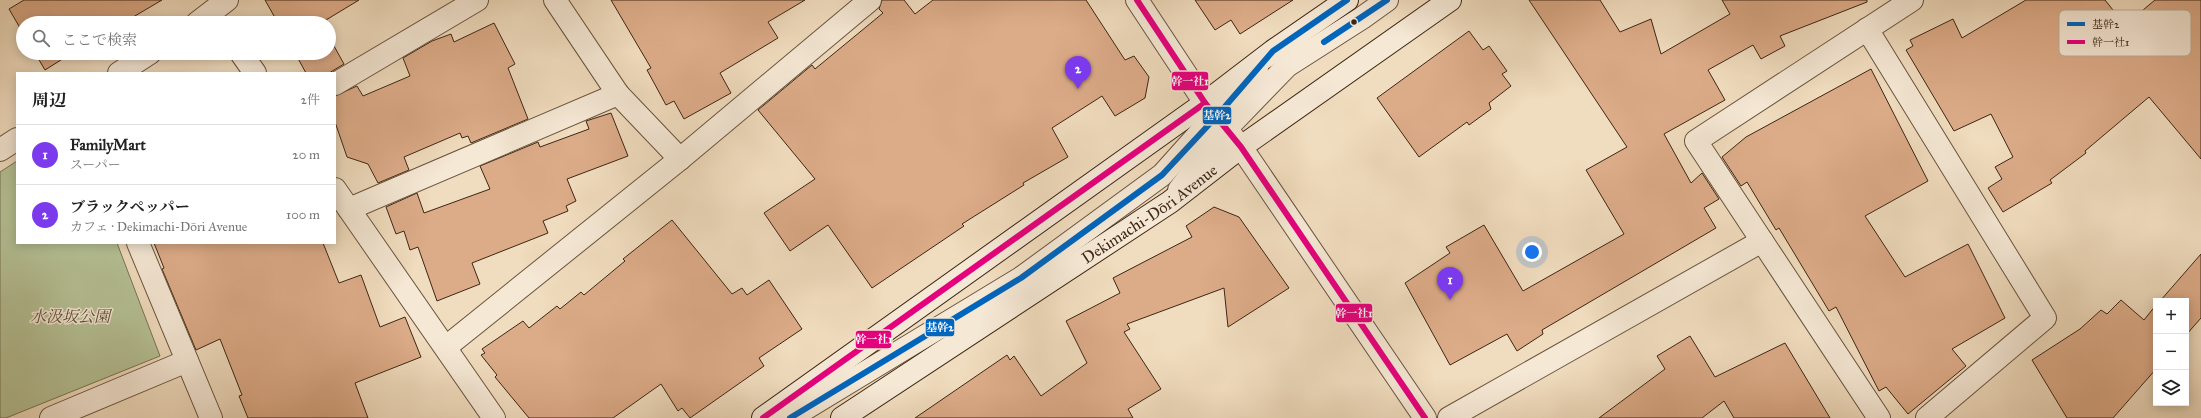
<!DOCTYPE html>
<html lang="ja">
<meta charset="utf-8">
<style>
:root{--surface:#fff;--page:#f6f6f6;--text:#222;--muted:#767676;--line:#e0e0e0;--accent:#7c3aed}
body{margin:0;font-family:"IM FELL Great Primer","Noto Serif JP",serif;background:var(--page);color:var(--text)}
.controls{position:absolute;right:12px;bottom:12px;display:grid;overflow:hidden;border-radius:0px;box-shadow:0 2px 10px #0003}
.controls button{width:36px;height:36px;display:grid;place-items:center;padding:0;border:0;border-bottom:1px solid var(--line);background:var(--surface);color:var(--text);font:20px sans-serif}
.you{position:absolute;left:1532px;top:252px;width:14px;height:14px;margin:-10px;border:3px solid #fff;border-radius:50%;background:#1a73e8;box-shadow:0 0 0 6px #1a73e833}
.badge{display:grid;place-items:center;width:26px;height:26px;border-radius:50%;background:var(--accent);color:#fff;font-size:13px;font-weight:700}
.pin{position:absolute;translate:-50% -33px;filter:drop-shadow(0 1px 2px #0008)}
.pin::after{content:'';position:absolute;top:21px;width:14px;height:12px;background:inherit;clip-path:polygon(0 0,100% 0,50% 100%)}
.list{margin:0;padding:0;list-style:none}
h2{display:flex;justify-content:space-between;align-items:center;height:52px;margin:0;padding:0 16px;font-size:17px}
h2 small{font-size:13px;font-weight:400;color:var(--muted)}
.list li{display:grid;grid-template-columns:26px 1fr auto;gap:12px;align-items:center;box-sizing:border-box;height:60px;padding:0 16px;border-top:1px solid var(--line)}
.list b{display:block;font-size:15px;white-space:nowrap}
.list p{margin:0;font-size:13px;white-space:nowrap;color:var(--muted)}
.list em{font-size:13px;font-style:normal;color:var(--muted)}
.icon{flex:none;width:22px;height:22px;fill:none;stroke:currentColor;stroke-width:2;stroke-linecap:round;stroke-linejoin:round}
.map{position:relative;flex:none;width:2201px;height:418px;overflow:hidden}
.search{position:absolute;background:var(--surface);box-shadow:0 2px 10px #0003;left:16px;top:16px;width:320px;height:44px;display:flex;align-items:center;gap:10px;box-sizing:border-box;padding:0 14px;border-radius:22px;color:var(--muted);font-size:15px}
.panel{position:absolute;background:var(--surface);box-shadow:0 2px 10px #0003;left:16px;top:72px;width:320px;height:172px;border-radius:0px}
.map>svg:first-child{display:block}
.park{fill:#b5c195;stroke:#797454}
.building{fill:#dcab88;stroke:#3d2614}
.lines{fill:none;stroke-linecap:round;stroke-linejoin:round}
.minor-casing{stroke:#6a543e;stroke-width:24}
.tertiary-casing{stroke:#6a543e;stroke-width:24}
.secondary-casing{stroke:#3d2614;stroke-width:24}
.minor{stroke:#f5e8d5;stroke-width:22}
.tertiary{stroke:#f5e8d5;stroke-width:22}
.secondary{stroke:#f5e8d5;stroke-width:22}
.bus-1-casing{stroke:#f5e8d5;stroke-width:9}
.bus-2-casing{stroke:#f5e8d5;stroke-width:9}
.bus-1{stroke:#0065bd;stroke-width:6}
.bus-2{stroke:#e5007d;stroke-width:6}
.bus-dot{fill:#3d2614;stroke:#f5e8d5;stroke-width:1.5}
.labels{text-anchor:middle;stroke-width:3;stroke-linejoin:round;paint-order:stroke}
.street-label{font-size:16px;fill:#3d2614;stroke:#f5e8d5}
.park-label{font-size:16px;font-style:italic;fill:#5b4d34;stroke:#f5e8d5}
.key{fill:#f5e8d5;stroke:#beae9b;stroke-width:1}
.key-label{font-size:11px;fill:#3d2614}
.line-badge{stroke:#f5e8d5;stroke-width:1.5}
.badge-label{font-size:11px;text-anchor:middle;font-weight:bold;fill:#fff}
</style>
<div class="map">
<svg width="2201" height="418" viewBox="0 0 2201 418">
<rect width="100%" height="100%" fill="#f0dcbe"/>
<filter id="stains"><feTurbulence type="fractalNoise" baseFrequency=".005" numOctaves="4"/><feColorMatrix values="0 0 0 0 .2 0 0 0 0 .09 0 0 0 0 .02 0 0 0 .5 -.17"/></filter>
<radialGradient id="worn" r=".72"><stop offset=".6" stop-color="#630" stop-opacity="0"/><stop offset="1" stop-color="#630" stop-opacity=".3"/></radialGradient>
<!-- park -->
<path class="park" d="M 17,161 L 17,243 L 117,243 L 160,356 L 6,418 L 0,418 L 0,172 Z"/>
<!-- building -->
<g class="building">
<path d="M 24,0 L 162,0 L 123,23 L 23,23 L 23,33 L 9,9 Z"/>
<path d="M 265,0 L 359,0 L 321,23 L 278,23 Z"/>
<path d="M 611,0 L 805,0 L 768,22 L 778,38 L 720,73 L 731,93 L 684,119 L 674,101 L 666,105 L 647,70 L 651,68 Z"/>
<path d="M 882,0 L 904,0 L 915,14 L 933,0 L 1086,0 L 1125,60 L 1134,56 L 1149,77 L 1145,98 L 1115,116 L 1102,96 L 1052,128 L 1068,157 L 1023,183 L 1024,185 L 962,224 L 964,226 L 872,288 L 828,225 L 790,251 L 764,213 L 815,179 L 758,110 L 812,65 L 815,69 L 883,13 L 879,9 Z"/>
<path d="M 1195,0 L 1293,0 L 1240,34 L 1231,20 L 1215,30 Z"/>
<path d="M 1529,0 L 1600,0 L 1620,32 L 1651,19 L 1661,54 L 1730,14 L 1722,0 L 1867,0 L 1867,2 L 1780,36 L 1785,46 L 1761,59 L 1753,45 L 1708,70 L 1725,100 L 1664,134 L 1691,183 L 1702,173 L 1719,199 L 1704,208 L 1716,228 L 1542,330 L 1543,334 L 1517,351 L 1507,334 L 1450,365 L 1405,283 L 1450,253 L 1446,247 L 1484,225 L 1523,291 L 1624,234 L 1586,170 L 1627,147 Z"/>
<path d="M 2026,0 L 2105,0 L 2125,25 L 2155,0 L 2201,0 L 2201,159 L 2149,97 L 2085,151 L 2086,153 L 2050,180 L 2052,183 L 2003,212 L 1988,188 L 2002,179 L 1995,167 L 2013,157 L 1991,114 L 1954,131 L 1906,50 L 1913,46 L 1910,40 L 1953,19 L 1962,38 Z"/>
<path d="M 494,23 L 515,64 L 508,68 L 528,119 L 471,143 L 468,136 L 462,138 L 460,133 L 404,157 L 409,170 L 378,183 L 368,164 L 347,157 L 335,122 L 335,96 L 357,86 L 363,96 L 410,76 L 403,58 L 432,41 L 451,34 L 454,42 Z"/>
<path d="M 1469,31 L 1483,50 L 1489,46 L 1507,71 L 1502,74 L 1511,86 L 1489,103 L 1491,109 L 1469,125 L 1467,122 L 1419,157 L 1377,98 Z"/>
<path d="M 329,37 L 344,64 L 329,73 L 306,73 L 295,53 L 329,53 Z"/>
<path d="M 35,53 L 72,53 L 45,70 Z"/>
<path d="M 1871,69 L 1928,181 L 1865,216 L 1905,277 L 1968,244 L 2005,318 L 1952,349 L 1966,366 L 1908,414 L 1886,387 L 1879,391 L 1836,307 L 1829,311 L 1779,228 L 1776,230 L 1747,182 L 1741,186 L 1722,157 L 1746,137 Z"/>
<path d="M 611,113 L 628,156 L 567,179 L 576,201 L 566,206 L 568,211 L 543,221 L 548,233 L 472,263 L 480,284 L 437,301 L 418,247 L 410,250 L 404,231 L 396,234 L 386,207 L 417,193 L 424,213 L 490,189 L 480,166 L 538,142 L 540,147 L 589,129 L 586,121 Z"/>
<path d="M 1214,207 L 1239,217 L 1289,288 L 1228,327 L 1224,288 L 1127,324 L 1130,329 L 1124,332 L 1161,389 L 1128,409 L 1133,418 L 915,418 L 1007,355 L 1010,360 L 1014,356 L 1041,396 L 1087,363 L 1066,321 L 1120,293 L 1113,278 L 1192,237 L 1186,226 Z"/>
<path d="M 672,220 L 732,294 L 742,288 L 747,295 L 769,280 L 802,329 L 759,358 L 764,366 L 690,418 L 682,408 L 678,411 L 661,384 L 613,418 L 529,418 L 495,377 L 497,375 L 481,355 L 485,353 L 482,349 L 523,321 L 529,328 L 557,306 L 560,309 L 581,292 L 584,295 L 625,261 L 623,259 Z"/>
<path d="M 154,243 L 323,243 L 339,283 L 361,275 L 380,327 L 405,317 L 421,357 L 355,383 L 368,418 L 248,418 L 239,396 L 242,395 L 220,339 L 196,350 L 162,269 L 164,268 Z"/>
<path d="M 2201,254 L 2201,318 L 2186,335 L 2186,301 L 2160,301 Z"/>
<path d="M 2121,300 L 2144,320 L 2156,305 L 2156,369 L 2113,418 L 2067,418 L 2032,360 L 2080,329 L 2101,310 L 2107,314 Z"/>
<path d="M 1690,336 L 1715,377 L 1785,343 L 1830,418 L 1734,418 L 1724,401 L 1702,418 L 1599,418 L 1665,369 L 1657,356 Z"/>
</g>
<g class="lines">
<!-- minor casing -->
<g class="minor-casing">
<g id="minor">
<path d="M 555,0 L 618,94 L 680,159"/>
<path d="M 197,23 L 227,0"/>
<path d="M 1867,29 L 2045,318 L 1927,418"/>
<path d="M 241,53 L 255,73"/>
<path d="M 119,73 L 150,53"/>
<path d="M 335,84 L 477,0"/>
<path d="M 0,150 L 17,139"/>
<path d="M 335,189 L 494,418"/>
<path d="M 1179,190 L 1226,129 L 1287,66 L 1362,18 L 1387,0"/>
<path d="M 349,209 L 618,94"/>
<path d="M 138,243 L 211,418"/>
<path d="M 446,347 L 680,159 L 870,0"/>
<path d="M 51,418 L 187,361"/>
<path d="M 790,418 L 1021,278 L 1162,175 L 1257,69"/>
<path d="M 1449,418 L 1762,241"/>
<path d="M 1879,418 L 1696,141 L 1912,0"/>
</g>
</g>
<!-- tertiary casing -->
<g class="tertiary-casing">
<path id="tertiary" d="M 1137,0 L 1205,103 L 1241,147 L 1425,418"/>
</g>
<!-- secondary casing -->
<g class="secondary-casing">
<g id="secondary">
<path d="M 763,418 L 1205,103 L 1273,51 L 1347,0"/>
<path id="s1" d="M 842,418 L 1170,202 L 1241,147 L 1450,0"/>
</g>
</g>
<!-- minor -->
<use href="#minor" class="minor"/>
<!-- tertiary -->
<use href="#tertiary" class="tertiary"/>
<!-- secondary -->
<use href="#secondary" class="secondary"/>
<!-- bus-1 casing -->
<g class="bus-1-casing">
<g id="bus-1">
<path d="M 1324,42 L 1387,0"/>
<path d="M 790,418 L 1021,278 L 1162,175 L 1216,117 L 1273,51 L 1347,0"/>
</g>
</g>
<!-- bus-2 casing -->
<g class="bus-2-casing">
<g id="bus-2">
<path d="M 1137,0 L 1205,103 L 1241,147 L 1425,418"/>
<path d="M 763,418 L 1205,103"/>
</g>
</g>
<!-- bus-1 -->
<use href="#bus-1" class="bus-1"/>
<!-- bus-2 -->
<use href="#bus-2" class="bus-2"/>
</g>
<!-- markers -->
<circle class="bus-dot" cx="1354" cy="22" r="3.5"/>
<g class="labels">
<!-- street labels -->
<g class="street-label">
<text dy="6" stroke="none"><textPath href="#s1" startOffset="369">Dekimachi-Dōri Avenue</textPath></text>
</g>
<!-- park labels -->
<g class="park-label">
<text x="70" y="322">水汲坂公園</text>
</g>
</g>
<!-- legend -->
<rect x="2059" y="10" width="132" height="46" rx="6" class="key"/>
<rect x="2067" y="22" width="18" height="4" fill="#0065bd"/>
<rect x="2067" y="40" width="18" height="4" fill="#e5007d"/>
<g class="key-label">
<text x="2092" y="28">基幹2</text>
<text x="2092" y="46">幹一社1</text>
</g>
<g class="line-badge">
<rect x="1171" y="71" width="38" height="20" rx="4" fill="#e5007d"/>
<rect x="1202" y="106" width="30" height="19" rx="4" fill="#0065bd"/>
<rect x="1335" y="303" width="38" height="20" rx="4" fill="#e5007d"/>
<rect x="925" y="318" width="30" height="19" rx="4" fill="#0065bd"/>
<rect x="855" y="330" width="37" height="19" rx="4" fill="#e5007d"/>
</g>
<g class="badge-label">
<text x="1190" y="85">幹一社1</text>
<text x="1217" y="119">基幹2</text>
<text x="1354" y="317">幹一社1</text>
<text x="940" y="331">基幹2</text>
<text x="874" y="343">幹一社1</text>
</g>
<rect width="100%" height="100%" filter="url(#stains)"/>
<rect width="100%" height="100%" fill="url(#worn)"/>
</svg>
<div class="controls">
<button>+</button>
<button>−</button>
<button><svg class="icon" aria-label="layers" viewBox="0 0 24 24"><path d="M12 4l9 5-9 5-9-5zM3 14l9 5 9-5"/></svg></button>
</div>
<div class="you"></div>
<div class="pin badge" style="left:1450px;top:300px">1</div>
<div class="pin badge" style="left:1078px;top:89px">2</div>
<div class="search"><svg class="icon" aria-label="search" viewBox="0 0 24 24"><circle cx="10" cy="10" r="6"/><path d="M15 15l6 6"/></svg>ここで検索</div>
<section class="panel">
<h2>周辺<small>2件</small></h2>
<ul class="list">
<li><span class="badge">1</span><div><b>FamilyMart</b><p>スーパー</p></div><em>20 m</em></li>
<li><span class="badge">2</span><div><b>ブラックペッパー</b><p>カフェ · Dekimachi-Dōri Avenue</p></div><em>100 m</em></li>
</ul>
</section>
</div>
